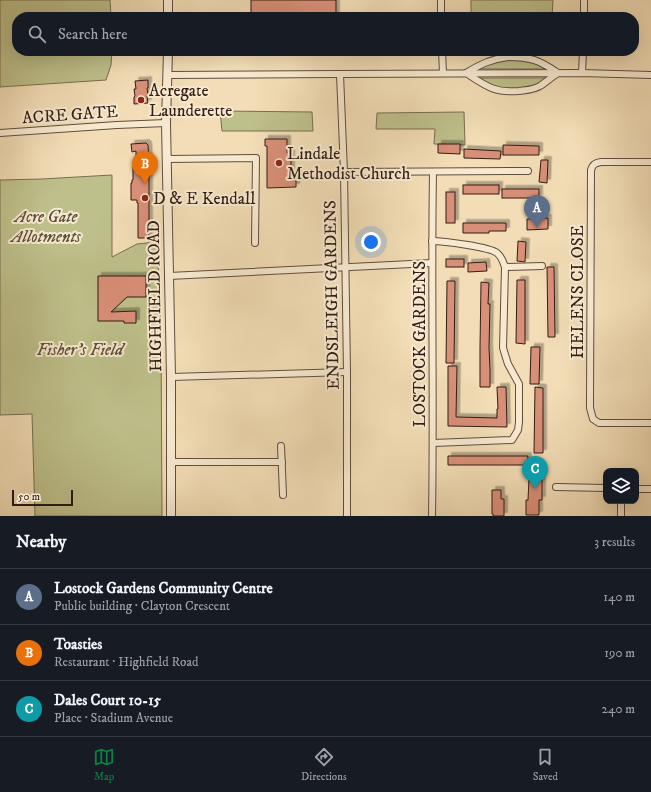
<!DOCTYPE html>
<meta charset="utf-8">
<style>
:root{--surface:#171b24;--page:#20242c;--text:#f1f3f6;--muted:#9ea1a6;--line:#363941;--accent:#0b8043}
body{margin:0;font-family:"IM FELL DW Pica",serif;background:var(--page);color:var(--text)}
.controls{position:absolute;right:12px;bottom:12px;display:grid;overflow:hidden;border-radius:8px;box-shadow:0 4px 16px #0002}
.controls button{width:36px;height:36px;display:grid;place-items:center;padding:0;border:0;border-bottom:1px solid var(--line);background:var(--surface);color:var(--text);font:20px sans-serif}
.scale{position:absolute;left:12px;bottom:10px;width:61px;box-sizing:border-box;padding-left:4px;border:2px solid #321d15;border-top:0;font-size:11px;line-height:14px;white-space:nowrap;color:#321d15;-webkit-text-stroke:3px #f7e9d0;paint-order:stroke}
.you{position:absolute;left:371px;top:242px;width:14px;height:14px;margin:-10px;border:3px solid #fff;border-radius:50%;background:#1a73e8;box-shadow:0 0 0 6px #1a73e833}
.badge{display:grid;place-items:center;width:26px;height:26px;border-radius:50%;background:var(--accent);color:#fff;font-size:13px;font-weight:700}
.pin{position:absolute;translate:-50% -33px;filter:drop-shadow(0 1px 2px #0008)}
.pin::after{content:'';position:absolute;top:21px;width:14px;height:12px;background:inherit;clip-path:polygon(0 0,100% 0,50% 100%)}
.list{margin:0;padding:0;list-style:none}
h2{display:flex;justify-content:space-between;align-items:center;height:52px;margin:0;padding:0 16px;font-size:17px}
h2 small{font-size:13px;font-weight:400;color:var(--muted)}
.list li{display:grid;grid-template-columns:26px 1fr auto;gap:12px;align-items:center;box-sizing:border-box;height:56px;padding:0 16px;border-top:1px solid var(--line)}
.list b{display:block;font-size:15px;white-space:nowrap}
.list p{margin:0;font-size:13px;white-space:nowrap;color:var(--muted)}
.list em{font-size:13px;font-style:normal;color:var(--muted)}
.icon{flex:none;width:22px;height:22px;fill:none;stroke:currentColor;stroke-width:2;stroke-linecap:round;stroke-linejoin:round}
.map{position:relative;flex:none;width:651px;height:516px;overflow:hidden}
.search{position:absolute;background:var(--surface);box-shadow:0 4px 16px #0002;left:12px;right:12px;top:12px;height:44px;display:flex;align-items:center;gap:10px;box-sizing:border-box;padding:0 14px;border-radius:16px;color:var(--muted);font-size:15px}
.sheet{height:220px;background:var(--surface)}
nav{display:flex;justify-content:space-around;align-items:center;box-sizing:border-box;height:56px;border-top:1px solid var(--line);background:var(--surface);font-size:11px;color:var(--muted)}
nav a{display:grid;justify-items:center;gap:2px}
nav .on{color:var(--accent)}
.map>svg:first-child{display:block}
.green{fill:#bec08b;stroke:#786e50}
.building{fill:#d88f77;stroke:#321d15;filter:url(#shadow)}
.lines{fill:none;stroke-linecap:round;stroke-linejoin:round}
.minor-casing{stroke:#624d3d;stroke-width:8}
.tertiary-casing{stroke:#624d3d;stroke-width:10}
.minor{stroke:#f7e9d0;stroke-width:6}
.tertiary{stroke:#f7e9d0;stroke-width:8}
.poi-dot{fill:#8f2418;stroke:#f7e9d0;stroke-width:1.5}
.labels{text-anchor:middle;stroke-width:4;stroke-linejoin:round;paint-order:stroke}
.poi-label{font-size:17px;fill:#321d15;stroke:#f7e9d0;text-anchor:start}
.street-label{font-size:17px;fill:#321d15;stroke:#f7e9d0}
.park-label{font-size:17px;font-style:italic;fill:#5c4e38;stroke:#f7e9d0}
</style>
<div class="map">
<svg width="651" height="516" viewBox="0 0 651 516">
<defs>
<filter id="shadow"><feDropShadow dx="3.5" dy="-3.5" stdDeviation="0" flood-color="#0004"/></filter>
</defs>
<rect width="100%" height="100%" fill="#f2ddb6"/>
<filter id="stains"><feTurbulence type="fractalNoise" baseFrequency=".005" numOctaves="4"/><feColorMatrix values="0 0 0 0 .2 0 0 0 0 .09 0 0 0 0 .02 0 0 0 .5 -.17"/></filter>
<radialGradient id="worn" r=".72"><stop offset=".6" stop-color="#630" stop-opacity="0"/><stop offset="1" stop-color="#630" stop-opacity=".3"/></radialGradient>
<!-- green -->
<g class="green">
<path d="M 0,0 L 110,0 L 111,17 L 17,17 L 17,51 L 112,51 L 111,65 L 106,80 L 0,87 Z"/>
<path d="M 471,0 L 553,0 L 552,17 L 471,17 Z"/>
<path d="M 517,57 L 551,69 L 473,69 L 481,64 Z"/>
<path d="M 473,78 L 551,78 L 539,87 L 502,91 Z"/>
<path d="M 220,111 L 312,112 L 313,131 L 222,131 Z"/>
<path d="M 464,112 L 465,145 L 434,144 L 435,129 L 376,129 L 377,113 Z"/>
<path d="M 112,175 L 112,257 L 137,244 L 147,243 L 157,238 L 161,331 L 162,516 L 35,516 L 32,414 L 0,415 L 0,180 L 42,179 Z"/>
</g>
<!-- building -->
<g class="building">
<rect x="251" y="0" width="85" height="17"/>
<path d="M 148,80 L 148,88 L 147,88 L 148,95 L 147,96 L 148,103 L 134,104 L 134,97 L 135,96 L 134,89 L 136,89 L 135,81 Z"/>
<path d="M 265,139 L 287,139 L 287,153 L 291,153 L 291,180 L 296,180 L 296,187 L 267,188 L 267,146 L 265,146 Z"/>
<path d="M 146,143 L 148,145 L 149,159 L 149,238 L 138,238 L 138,203 L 137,203 L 137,200 L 131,200 L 131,183 L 132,183 L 132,180 L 133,180 L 133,167 L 136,167 L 136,151 L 132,152 L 131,144 Z"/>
<path d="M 438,144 L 460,144 L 460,154 L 438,153 Z"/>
<path d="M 503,145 L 539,146 L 539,155 L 503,155 Z"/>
<path d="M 464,149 L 501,151 L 500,159 L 464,158 Z"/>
<path d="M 541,160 L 548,160 L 547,183 L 539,182 Z"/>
<rect x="463" y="185" width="36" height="9"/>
<rect x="502" y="189" width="37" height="9"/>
<rect x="446" y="192" width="9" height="31"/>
<path d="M 548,218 L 548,229 L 527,230 L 527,219 Z"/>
<path d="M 463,223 L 506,223 L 506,231 L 489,231 L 489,233 L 463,233 Z"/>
<path d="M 518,241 L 526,242 L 525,262 L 517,261 Z"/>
<rect x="446" y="259" width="18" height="8"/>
<path d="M 486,262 L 487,271 L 468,272 L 468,263 Z"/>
<path d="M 547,267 L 554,267 L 555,337 L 548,337 Z"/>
<path d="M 98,276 L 146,276 L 146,297 L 127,297 L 111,312 L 136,311 L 136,323 L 124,323 L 124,321 L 98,321 Z"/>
<path d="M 517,280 L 525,280 L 525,344 L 516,343 Z"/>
<path d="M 447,281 L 455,281 L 454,363 L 446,363 Z"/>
<path d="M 481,282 L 489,283 L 488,304 L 490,304 L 489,348 L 490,369 L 490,387 L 480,387 L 480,347 Z"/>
<path d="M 531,347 L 540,347 L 539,384 L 530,384 Z"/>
<path d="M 448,366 L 457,366 L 456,417 L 497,418 L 497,409 L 498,409 L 497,387 L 506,387 L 507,427 L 448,426 Z"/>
<path d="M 535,387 L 543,388 L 543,453 L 534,453 Z"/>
<path d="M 448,456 L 528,456 L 527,465 L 448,465 Z"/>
<path d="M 529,478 L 542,478 L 542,500 L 539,500 L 539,515 L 526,515 L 526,500 L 528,500 Z"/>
<path d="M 492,490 L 501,490 L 501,499 L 504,499 L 504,516 L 493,516 L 493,514 L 492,514 Z"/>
</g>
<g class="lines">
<!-- minor casing -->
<g class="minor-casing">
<g id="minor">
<path d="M 441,0 L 441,17"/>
<path d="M 584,17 L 584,0"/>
<path d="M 442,51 L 443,73"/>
<path d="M 508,57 C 531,57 539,60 558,73 C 552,77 546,82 540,86 C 533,90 526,90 519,91 C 494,93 486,86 466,73 C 481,64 491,59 508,57 Z"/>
<path d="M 582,73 L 583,51"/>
<path d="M 340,74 L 344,172 L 347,372 L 347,516"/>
<path d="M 167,75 L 340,74 L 582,73 L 651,75"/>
<path d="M 0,133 L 117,125 L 166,123"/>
<path d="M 167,159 L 256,158 L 255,243"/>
<path d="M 651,162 L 601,162 C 595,163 593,164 591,170 L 590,408 L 593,419 L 599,423 L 651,423"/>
<path d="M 344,172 L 528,171"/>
<path d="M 432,241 C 443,241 490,247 497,253 C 502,257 503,262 505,267 L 503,348 L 508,364 L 519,384 L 519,422 L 518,430 L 512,440 L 433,443"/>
<path d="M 505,267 L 542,266"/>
<path d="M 169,276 L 432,263"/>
<path d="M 171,377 L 347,372"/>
<path d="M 281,446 L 283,495"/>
<path d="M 172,462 L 282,462"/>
<path d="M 556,487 L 606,488"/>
<path d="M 636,489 L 651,489"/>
<path d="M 432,516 C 434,401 431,286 433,172"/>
<path d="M 621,516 L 621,501"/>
</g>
</g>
<!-- tertiary casing -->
<g class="tertiary-casing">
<g id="tertiary">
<path d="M 168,17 L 168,0"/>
<path d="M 168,51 L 166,123 L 171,377 L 171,516"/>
</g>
</g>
<!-- minor -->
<use href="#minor" class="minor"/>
<!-- tertiary -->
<use href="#tertiary" class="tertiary"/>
</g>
<!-- markers -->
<g class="poi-dot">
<circle cx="141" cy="100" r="4"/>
<circle cx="279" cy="163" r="4"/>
<circle cx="145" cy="198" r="4"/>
</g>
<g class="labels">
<!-- poi labels -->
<g class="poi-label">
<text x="149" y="96">Acregate<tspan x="149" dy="20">Launderette</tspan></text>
<text x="287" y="159">Lindale<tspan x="287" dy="20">Methodist Church</tspan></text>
<text x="153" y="204">D &amp; E Kendall</text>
</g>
<!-- street labels -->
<g class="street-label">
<text transform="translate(70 114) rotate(-4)" y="6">ACRE GATE</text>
<text transform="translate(577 292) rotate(-90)" y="6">HELENS CLOSE</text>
<text transform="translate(331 295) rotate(-91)" y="6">ENDSLEIGH GARDENS</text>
<text transform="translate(154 296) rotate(-91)" y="6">HIGHFIELD ROAD</text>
<text transform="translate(419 344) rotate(-90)" y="6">LOSTOCK GARDENS</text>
</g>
<!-- park labels -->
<g class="park-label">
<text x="46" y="222">Acre Gate<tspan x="46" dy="20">Allotments</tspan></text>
<text x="80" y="355">Fisher's Field</text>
</g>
</g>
<rect width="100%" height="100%" filter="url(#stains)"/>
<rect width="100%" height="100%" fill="url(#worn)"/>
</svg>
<div class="controls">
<button><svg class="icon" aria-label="layers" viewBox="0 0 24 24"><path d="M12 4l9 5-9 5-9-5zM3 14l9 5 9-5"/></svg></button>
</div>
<div class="scale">50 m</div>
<div class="you"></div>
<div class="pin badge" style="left:537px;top:228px;background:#5c6f8a">A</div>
<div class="pin badge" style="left:145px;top:184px;background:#e8710a">B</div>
<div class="pin badge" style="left:535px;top:489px;background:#0f9aa8">C</div>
<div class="search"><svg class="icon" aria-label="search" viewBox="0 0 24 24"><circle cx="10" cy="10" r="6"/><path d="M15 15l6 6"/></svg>Search here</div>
</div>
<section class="sheet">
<h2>Nearby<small>3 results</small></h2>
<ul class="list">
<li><span class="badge" style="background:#5c6f8a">A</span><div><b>Lostock Gardens Community Centre</b><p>Public building · Clayton Crescent</p></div><em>140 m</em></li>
<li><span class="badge" style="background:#e8710a">B</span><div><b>Toasties</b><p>Restaurant · Highfield Road</p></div><em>190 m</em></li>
<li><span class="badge" style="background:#0f9aa8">C</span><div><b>Dales Court 10-15</b><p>Place · Stadium Avenue</p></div><em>240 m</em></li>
</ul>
</section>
<nav>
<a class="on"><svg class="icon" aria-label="map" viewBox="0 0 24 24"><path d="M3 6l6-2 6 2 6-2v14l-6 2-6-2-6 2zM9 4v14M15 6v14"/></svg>Map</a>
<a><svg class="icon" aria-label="directions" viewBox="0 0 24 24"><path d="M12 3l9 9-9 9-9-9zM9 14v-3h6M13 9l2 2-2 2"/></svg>Directions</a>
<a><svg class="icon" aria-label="saved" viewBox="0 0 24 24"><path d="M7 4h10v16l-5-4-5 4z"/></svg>Saved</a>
</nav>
